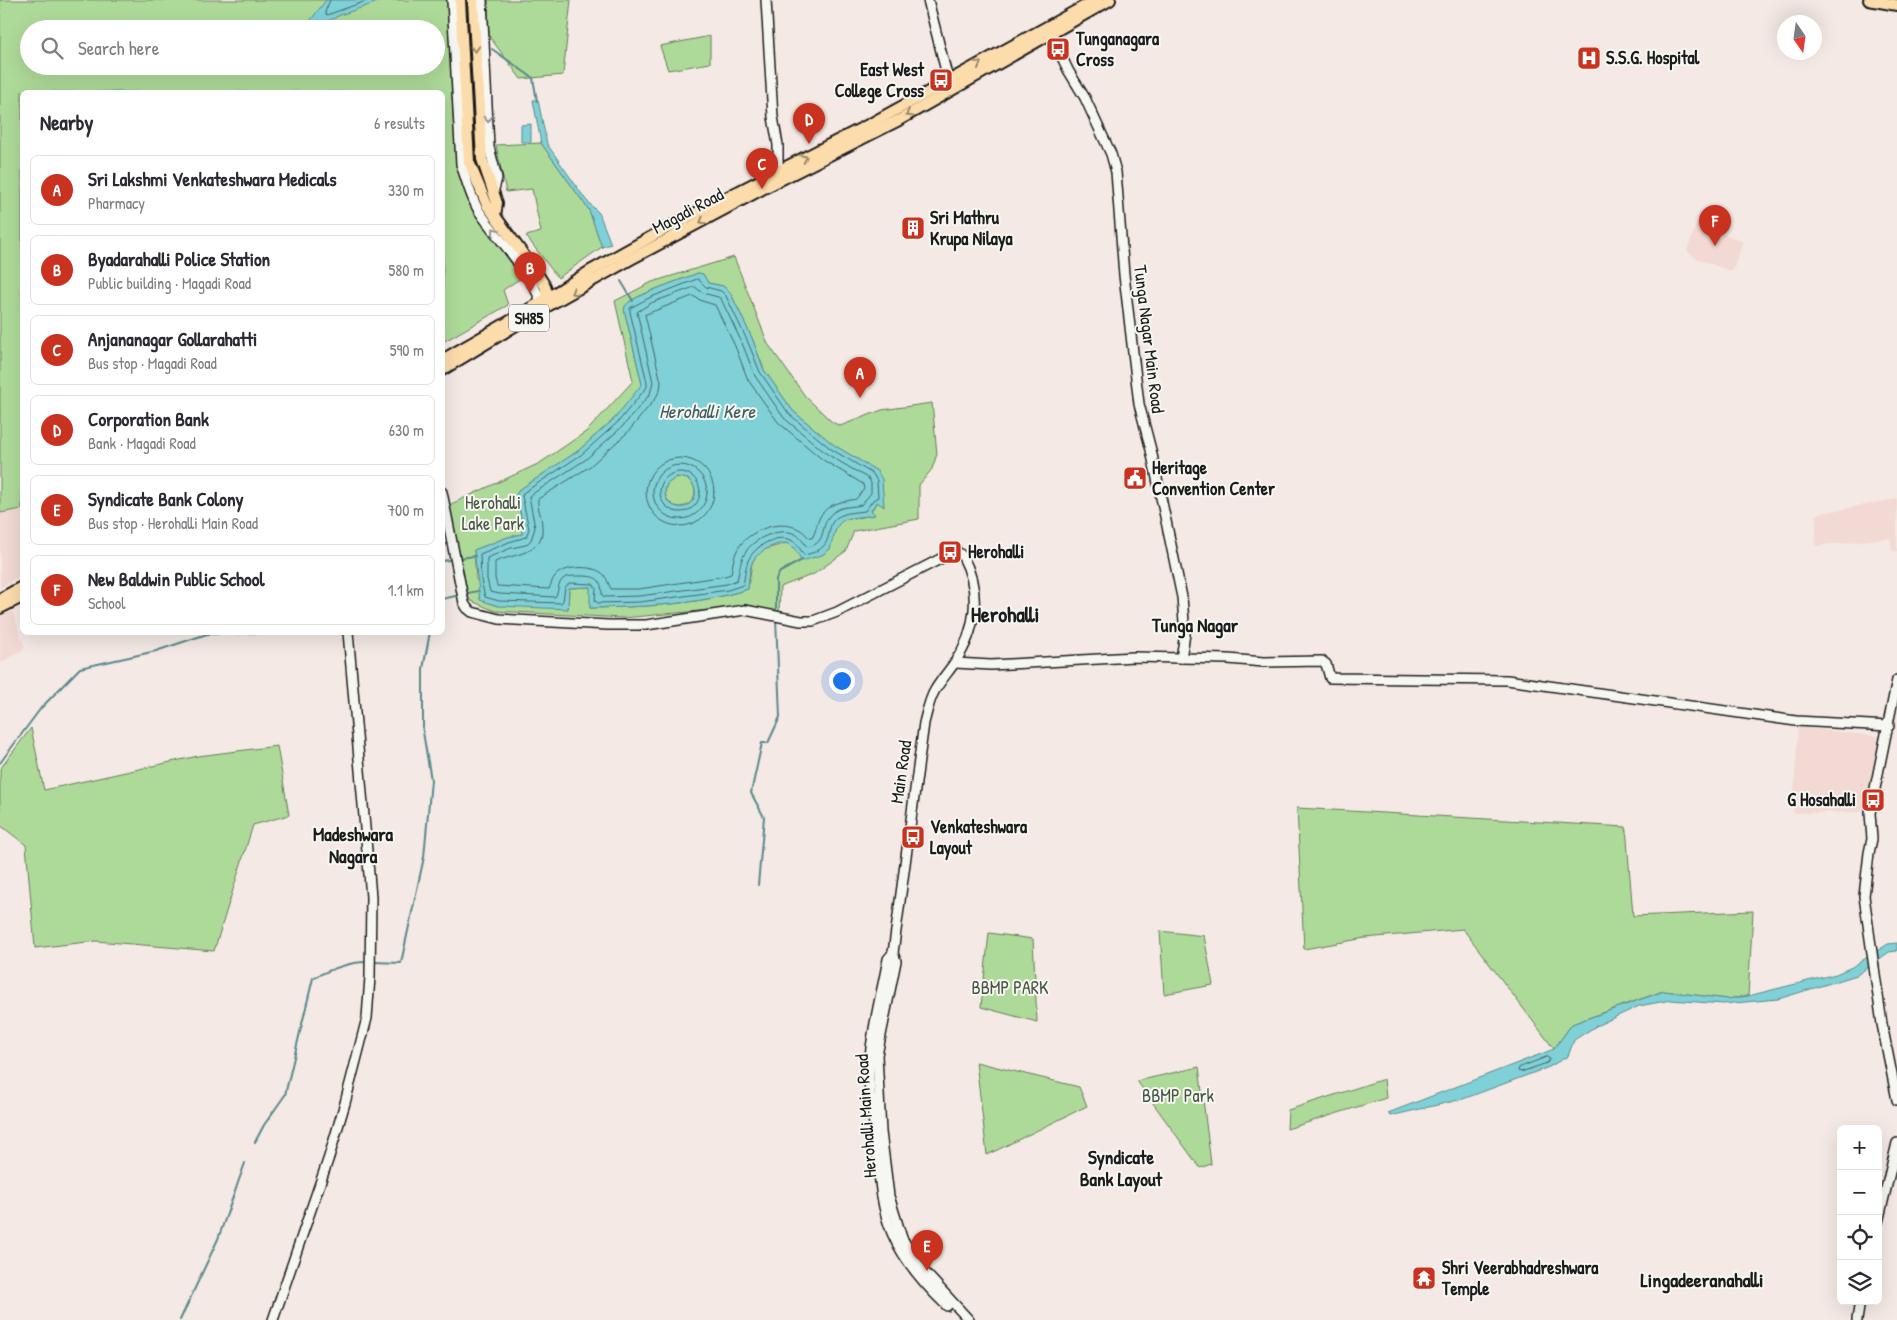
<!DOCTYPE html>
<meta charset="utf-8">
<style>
:root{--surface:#fff;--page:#f7f7f7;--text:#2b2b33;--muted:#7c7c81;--line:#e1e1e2;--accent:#c8321e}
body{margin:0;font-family:"Patrick Hand",sans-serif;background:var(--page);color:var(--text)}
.controls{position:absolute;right:15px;bottom:15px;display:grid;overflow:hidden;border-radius:8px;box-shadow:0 5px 20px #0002}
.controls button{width:45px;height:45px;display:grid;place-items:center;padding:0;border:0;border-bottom:1px solid var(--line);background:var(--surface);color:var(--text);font:25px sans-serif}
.compass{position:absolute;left:1777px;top:15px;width:45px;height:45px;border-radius:50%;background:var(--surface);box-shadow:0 5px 20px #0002;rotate:167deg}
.you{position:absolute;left:841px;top:680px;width:18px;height:18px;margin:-12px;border:4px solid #fff;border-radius:50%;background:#1a73e8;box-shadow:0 0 0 8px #1a73e833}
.badge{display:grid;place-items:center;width:32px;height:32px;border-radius:50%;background:var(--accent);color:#fff;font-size:16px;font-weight:700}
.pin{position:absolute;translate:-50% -41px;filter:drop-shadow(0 1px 2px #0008)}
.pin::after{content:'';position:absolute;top:26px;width:18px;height:15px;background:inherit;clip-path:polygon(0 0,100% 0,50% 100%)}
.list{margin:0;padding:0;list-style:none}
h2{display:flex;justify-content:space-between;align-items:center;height:65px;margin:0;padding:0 20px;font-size:21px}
h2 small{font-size:16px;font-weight:400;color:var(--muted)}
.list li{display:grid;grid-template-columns:32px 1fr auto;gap:15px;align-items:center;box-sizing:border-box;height:70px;margin:0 10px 10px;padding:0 10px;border:1px solid var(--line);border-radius:8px}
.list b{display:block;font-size:19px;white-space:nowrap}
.list p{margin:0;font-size:16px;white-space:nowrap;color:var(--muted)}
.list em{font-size:16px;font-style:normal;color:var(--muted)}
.icon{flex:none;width:28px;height:28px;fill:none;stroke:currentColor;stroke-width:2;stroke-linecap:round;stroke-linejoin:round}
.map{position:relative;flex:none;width:1897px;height:1320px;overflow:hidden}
.search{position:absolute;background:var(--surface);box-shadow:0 5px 20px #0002;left:20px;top:20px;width:425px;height:55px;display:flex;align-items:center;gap:12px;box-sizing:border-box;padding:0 18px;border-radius:28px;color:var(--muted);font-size:19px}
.panel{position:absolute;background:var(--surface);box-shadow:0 5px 20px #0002;left:20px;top:90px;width:425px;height:545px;border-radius:8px}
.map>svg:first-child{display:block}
.built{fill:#f2d9d3}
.green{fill:#aeda99;stroke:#657b5a;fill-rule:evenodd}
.water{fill:#80d1d7;stroke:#58898c;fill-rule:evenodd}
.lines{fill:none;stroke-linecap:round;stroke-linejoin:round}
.shore{stroke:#446467;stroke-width:1}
.stream{stroke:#58898c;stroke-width:2}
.secondary-casing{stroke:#1c1c1c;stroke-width:12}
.primary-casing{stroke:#1c1c1c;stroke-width:14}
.secondary{stroke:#f6f6f2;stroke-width:9}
.primary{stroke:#fddcac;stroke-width:10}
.oneway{stroke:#98866b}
.oneway2{stroke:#949492}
.labels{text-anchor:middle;stroke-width:4;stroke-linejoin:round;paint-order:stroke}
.shield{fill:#f6f6f2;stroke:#5d5d5c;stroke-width:1}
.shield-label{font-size:16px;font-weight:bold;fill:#1c1c1c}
.poi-label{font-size:18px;font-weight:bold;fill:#1c1c1c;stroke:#f6f6f2;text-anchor:start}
.street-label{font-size:18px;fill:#1c1c1c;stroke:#f6f6f2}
.park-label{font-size:18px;fill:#485542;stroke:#f6f6f2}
.water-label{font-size:19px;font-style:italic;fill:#3f5b5d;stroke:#f6f6f2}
.neighbourhood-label{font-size:19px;font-weight:bold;fill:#1c1c1c;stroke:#f6f6f2}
.quarter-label{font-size:20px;font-weight:bold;fill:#1c1c1c;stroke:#f6f6f2}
.district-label{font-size:22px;font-weight:bold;fill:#1c1c1c;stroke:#f6f6f2}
</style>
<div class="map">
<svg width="1897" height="1320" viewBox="0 0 1897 1320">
<rect width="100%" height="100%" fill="#f4e9e4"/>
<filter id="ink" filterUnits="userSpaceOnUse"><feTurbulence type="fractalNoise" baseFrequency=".02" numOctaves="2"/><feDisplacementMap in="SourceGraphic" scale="10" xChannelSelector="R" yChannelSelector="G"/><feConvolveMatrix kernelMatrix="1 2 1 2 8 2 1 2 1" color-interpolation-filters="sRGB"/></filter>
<g filter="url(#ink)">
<!-- built -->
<g class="built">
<path d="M 1697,222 L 1743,242 L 1732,272 L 1696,258 L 1687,251 Z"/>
<path d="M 1897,499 L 1897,551 L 1892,551 L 1890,538 L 1815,546 L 1817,514 Z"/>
<path d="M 22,509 L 22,574 L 0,588 L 0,513 Z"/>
<path d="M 12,611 L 25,648 L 0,663 L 0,616 Z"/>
<path d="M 1798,727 L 1883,737 L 1866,812 L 1793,813 Z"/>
</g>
<!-- green -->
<g class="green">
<path d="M 0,0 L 447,0 L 456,166 L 475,211 L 521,278 L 503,290 L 508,305 L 443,342 L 442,92 L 22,92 L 22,509 L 0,513 ZM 29,29 L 436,29 L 436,66 L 29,66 Z"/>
<path d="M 488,0 L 571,0 L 563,75 L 521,79 L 489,36 Z"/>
<path d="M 710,36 L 710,63 L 668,70 L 660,46 Z"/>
<path d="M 541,143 L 589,210 L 602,247 L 558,278 L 526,236 L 541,232 L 532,189 L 506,192 L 496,145 Z"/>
<path d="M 734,257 L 768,344 L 805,396 L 832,422 L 840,426 L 882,410 L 932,403 L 937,454 L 932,469 L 919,485 L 919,519 L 854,531 L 846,551 L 814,574 L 780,587 L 779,614 L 752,606 L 623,618 L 495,611 L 469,600 L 449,505 L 540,463 L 587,431 L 633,381 L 615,301 L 652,282 ZM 698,273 L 703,274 L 708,283 L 723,286 L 730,292 L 752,338 L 764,370 L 793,411 L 834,445 L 877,471 L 884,506 L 877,502 L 871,511 L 874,515 L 843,520 L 836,526 L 830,549 L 822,555 L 786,543 L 763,550 L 756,556 L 752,563 L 748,589 C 699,605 642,607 590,608 L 591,587 L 569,588 L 568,609 L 476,580 L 474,550 L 508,537 L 522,534 L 523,525 L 516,495 L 519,490 L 578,451 L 615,418 L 640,388 L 642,384 L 625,313 C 624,309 624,308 626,305 C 634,295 684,279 698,273 Z"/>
<circle cx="680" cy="492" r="15"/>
<path d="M 31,728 L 44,790 L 198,756 L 277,746 L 289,815 L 253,825 L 214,951 L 96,941 L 35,948 L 26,845 L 0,825 L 0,769 Z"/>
<path d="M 1297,808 L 1626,827 L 1633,916 L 1753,911 L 1748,996 L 1727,999 L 1663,991 L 1572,1024 L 1554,1049 L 1463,929 L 1365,938 L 1304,949 Z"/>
<path d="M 1160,931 L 1204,936 L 1213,985 L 1164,994 Z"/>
<path d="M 989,933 L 1033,939 L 1037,1022 L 981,1007 Z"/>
<path d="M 976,1062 L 1079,1087 L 1087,1106 L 987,1155 Z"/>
<path d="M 1199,1067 L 1211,1164 L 1200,1168 L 1137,1081 Z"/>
<path d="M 1384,1079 L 1386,1098 L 1287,1129 L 1288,1110 Z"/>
</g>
<!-- water -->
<g class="water">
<path d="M 326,0 L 384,0 L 340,15 L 314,29 L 304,29 Z"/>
<path d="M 533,100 L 538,100 L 547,144 L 586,200 L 599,213 L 611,244 L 602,247 L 589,210 L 541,143 Z"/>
<path d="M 531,124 L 531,142 L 521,142 L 521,125 Z"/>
<path d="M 698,273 L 703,274 L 708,283 L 723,286 L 730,292 L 752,338 L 764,370 L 793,411 L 834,445 L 877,471 L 882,479 L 884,507 L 877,502 L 871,510 L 875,515 C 841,520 839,513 830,549 L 822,555 L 802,561 C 799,556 795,548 791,545 C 782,538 757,552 753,561 C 749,569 749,580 748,589 C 698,605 642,607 590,608 L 590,587 L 569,588 L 568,609 L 498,606 L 480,600 L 474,550 L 508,537 L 522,534 L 523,525 L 516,495 L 519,490 L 578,451 L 615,418 L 642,384 L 625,313 C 624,309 624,308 626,305 C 634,295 684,279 698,273 ZM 677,477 L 688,479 C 699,488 697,501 685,507 C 670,509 661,498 667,484 Z"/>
<path d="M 1897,943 L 1897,951 L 1889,952 L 1857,975 L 1778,999 L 1723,1004 L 1671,1000 L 1639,1006 L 1596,1026 L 1574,1040 L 1568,1056 L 1549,1067 L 1463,1099 L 1390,1116 L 1388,1113 L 1554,1049 L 1572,1024 L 1664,991 L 1727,999 L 1748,996 L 1836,974 L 1852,967 L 1888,944 Z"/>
</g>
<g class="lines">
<!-- shore -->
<g class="shore">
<path d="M 330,0 L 325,12 L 327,15 L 369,0"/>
<path d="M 698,279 L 706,287 L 721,291 L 726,296 L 747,340 L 760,372 L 789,414 L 831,449 L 873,474 L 877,481 L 878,497 L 873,500 L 865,511 C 858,512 849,512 842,515 C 819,523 842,548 804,555 C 800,550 797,542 791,540 C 777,533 753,547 748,561 C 745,568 745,577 743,585 L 728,590 L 640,602 L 598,603 L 595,601 L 596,588 L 593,584 L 570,583 L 565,587 L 563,601 L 561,603 L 499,601 L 485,597 L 481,580 L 480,554 L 509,542 L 526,537 L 529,529 L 522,496 L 523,493 L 581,455 L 618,422 L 647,387 L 647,382 L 630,312 L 630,308 L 649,298 Z"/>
<path d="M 695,287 L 703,293 L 718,297 L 721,299 L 742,343 L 755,376 L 784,418 L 827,454 L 869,479 L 871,483 L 871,493 L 861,505 C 854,507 844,506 837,510 C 816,521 831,543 807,547 C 804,543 801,538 797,535 C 783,526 756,537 747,550 C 740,559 740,569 737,580 L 727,584 L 640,596 L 604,597 L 602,595 C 602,577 595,576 579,576 C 573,576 567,576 563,579 C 557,584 559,592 555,597 L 500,594 L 490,592 L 487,579 L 487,558 L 511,548 L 526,545 L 531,540 L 535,528 L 529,496 L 585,460 L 623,426 L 650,394 L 653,382 L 637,312 L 651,303 Z"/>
<path d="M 693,296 L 702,301 L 715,305 L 735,346 L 748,380 L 778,422 L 823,460 L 863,484 L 864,489 L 856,499 C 842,502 826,503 819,519 C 816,525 816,532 812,538 L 809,538 C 793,516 757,525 741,544 C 734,553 733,563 731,574 L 725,576 L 639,589 L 611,589 C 608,584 607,577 602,573 C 592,565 565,566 556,575 C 552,579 551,585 549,589 L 497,586 L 495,578 L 495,562 C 513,554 545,554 542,526 C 542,517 537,508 538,499 L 589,467 L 628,432 L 655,399 L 660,390 L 661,382 L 645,315 Z"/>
<circle cx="680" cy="492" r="34"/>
<circle cx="680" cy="492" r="27"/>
<circle cx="680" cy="492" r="20"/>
<path d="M 1547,1057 L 1550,1059 L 1547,1063 L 1521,1072 L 1518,1071 L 1519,1068 Z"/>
</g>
<!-- stream -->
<g class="stream">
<path d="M 492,49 L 533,78 L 537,101"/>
<path d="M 621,281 L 633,301"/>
<path d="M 459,558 L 475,556"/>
<path d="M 442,561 L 449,560"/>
<path d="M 464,594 L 478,591"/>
<path d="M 442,599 L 460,595"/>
<path d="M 776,614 L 776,579 L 780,572 L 802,560"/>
<path d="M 229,634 L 267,632"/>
<path d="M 0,763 L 41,708 L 80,668 L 156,651 L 207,634 L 219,634"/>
<path d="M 758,885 L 764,817 L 751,793 L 762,743 L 768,743 L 780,717 L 776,618"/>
<path d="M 373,962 L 401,963 L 424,857 L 431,780 L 423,732 L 423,669 L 430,632"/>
<path d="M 255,1142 L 264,1125 L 285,1095 L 313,978 C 329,970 348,962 366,962"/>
<path d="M 180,1320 L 218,1239 L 245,1163"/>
</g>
<!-- secondary casing -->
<g class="secondary-casing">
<g id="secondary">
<path d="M 452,0 L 461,164 C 466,179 471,198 479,211 C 500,242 526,266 541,301"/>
<path d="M 482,0 L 489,147 L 497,178 L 493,193"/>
<path d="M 766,0 L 773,117 L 778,145 L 778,176"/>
<path d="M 928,0 L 950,87"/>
<path d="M 1051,34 L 1068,70 L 1085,98 L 1111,154 L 1116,172 L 1124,275 L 1139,404 L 1151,450 L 1182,597 L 1185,634 L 1181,658"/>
<path d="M 442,492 L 464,603 L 467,608 L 472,612 L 499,619 L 608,625 L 646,625 L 745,610 L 801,621 L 813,621 L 837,612 L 948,555 L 959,553 L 963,557 C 981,591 977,630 955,662 C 949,671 941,680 935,690 C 929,700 927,712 924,723 L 893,953 L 896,961 L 877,1055 L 881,1132 L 889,1196 L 902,1238 L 920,1267 L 969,1320"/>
<path d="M 955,663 L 991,665 L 1134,657 L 1228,659 L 1264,662 L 1322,661 L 1326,664 L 1330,678 L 1507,680 L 1796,721 L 1889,726"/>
<path d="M 1897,680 L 1870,813 L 1872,839 L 1869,853 L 1864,896 L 1882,1024 L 1897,1100"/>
<path d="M 893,953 L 888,959 C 882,992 873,1024 870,1057 C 867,1082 872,1108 875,1132 C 879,1166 879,1202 892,1233 C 904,1261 925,1285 947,1306"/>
<path d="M 1878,1222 L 1897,1143"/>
<path d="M 273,1320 L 329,1157 L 345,1103 L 367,1018 L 370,977 L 371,897 L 348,632"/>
<path d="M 1857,1320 L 1860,1301"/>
</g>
</g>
<!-- primary casing -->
<g class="primary-casing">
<g id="primary">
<path d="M 460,0 L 469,162 L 487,205 L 536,272 L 545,286 L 549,301"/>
<path d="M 473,0 L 482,159 L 497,203 L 495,216"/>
<path d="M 1869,0 L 1897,5"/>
<path d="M 442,360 L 517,317 L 592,270 L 667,228 L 874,122 L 1096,0"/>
<path d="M 442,370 L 551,304 L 631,259 L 762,189 L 899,120 L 1110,0"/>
<path d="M 0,599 L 22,587"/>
<path d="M 0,608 L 22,597"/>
</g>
</g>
<!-- secondary -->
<use href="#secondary" class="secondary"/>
<!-- primary -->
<use href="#primary" class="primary"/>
</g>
<!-- one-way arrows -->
<defs><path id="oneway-chevron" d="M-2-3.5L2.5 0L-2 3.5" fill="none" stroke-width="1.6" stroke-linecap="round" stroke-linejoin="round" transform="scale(1.25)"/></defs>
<g class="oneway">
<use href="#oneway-chevron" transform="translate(475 49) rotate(87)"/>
<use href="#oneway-chevron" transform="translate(978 64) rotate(-29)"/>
<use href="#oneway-chevron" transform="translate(909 114) rotate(150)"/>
<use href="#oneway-chevron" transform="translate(804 158) rotate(-27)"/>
<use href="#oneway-chevron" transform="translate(703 221) rotate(151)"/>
<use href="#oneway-chevron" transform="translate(574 292) rotate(150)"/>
</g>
<g class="oneway2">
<use href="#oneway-chevron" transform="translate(488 119) rotate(87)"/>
<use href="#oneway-chevron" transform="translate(495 231) rotate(-127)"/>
</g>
</g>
<!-- icons -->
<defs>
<g id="bus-square" transform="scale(1.25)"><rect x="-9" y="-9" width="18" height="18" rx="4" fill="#c8321e" stroke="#f6f6f2"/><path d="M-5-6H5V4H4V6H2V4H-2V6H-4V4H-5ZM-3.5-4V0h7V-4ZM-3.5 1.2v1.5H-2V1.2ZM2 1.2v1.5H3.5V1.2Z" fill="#fff"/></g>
<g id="hospital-square" transform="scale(1.25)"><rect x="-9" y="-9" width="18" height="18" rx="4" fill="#c8321e" stroke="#f6f6f2"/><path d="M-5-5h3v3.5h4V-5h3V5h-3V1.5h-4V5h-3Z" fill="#fff"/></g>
<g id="building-square" transform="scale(1.25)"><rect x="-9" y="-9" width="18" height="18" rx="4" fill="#c8321e" stroke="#f6f6f2"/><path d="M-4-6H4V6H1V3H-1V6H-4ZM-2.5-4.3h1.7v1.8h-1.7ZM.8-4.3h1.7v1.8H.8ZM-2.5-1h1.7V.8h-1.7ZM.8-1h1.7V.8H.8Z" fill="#fff"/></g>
<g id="civic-square" transform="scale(1.25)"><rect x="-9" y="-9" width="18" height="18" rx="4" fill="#c8321e" stroke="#f6f6f2"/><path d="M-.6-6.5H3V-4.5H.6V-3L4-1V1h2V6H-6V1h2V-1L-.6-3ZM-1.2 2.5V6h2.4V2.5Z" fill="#fff"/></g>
<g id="temple-square" transform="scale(1.25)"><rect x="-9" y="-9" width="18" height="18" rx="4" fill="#c8321e" stroke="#f6f6f2"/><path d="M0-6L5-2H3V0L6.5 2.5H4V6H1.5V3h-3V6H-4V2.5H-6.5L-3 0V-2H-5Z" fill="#fff"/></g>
</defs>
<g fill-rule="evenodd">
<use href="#bus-square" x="1058" y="49"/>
<use href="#hospital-square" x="1589" y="58"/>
<use href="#bus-square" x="941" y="80"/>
<use href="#building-square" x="913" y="228"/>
<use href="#civic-square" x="1135" y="478"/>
<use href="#bus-square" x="950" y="552"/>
<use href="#bus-square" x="1873" y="800"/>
<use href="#bus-square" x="913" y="837"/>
<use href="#temple-square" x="1424" y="1278"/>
</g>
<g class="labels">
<!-- shield labels -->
<rect class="shield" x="509" y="304.5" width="40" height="27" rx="4"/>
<g class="shield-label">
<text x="529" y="324">SH85</text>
</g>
<!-- poi labels -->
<g class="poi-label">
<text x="1076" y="45">Tunganagara<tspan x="1076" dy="21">Cross</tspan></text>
<text x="1606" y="64">S.S.G. Hospital</text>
<text x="924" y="76" text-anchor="end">East West<tspan x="924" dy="21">College Cross</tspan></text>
<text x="930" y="224">Sri Mathru<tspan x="930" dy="21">Krupa Nilaya</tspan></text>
<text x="1152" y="474">Heritage<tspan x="1152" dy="21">Convention Center</tspan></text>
<text x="968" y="558">Herohalli</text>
<text x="1856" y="806" text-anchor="end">G Hosahalli</text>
<text x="930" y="833">Venkateshwara<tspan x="930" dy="21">Layout</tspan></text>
<text x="1442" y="1274">Shri Veerabhadreshwara<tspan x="1442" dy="21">Temple</tspan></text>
</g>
<!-- street labels -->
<g class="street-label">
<text transform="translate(688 211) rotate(-28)" y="6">Magadi Road</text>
<text transform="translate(1149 339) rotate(83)" y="6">Tunga Nagar Main Road</text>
<text transform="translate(901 772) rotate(-82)" y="6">Main Road</text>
<text transform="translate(866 1116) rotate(-94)" y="6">Herohalli Main Road</text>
</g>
<!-- park labels -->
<g class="park-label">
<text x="493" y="509">Herohalli<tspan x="493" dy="21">Lake Park</tspan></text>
<text x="1010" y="994">BBMP PARK</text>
<text x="1178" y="1102">BBMP Park</text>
</g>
<!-- water labels -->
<g class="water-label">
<text x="707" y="418">Herohalli Kere</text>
</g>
<!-- neighbourhood labels -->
<g class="neighbourhood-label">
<text x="1195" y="632">Tunga Nagar</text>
<text x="353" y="841">Madeshwara<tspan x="353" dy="22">Nagara</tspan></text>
<text x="1121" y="1164">Syndicate<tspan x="1121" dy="22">Bank Layout</tspan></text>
</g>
<!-- quarter labels -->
<g class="quarter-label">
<text x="1702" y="1287">Lingadeeranahalli</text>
</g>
<!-- district labels -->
<g class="district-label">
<text x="1005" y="622">Herohalli</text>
</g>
</g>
</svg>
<div class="controls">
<button>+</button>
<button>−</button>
<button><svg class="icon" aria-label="locate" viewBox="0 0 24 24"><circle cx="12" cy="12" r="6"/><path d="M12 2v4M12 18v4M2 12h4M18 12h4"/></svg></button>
<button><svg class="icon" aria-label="layers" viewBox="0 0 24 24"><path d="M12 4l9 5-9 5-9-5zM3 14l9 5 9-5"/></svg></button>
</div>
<svg class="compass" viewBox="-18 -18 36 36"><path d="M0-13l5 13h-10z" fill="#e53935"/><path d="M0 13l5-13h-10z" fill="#7c7c81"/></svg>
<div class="you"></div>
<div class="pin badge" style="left:860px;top:398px">A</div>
<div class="pin badge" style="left:530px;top:293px">B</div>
<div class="pin badge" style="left:762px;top:189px">C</div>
<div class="pin badge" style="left:809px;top:144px">D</div>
<div class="pin badge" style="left:927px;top:1271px">E</div>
<div class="pin badge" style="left:1715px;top:246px">F</div>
<div class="search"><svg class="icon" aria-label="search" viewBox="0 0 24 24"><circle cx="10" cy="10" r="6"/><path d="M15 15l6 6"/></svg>Search here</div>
<section class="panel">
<h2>Nearby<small>6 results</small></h2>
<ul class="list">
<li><span class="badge">A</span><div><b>Sri Lakshmi Venkateshwara Medicals</b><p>Pharmacy</p></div><em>330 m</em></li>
<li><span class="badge">B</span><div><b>Byadarahalli Police Station</b><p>Public building · Magadi Road</p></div><em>580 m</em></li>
<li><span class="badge">C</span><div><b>Anjananagar Gollarahatti</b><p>Bus stop · Magadi Road</p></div><em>590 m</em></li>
<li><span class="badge">D</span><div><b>Corporation Bank</b><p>Bank · Magadi Road</p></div><em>630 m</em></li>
<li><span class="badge">E</span><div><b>Syndicate Bank Colony</b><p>Bus stop · Herohalli Main Road</p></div><em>700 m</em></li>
<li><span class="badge">F</span><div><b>New Baldwin Public School</b><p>School</p></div><em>1.1 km</em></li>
</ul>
</section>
</div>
